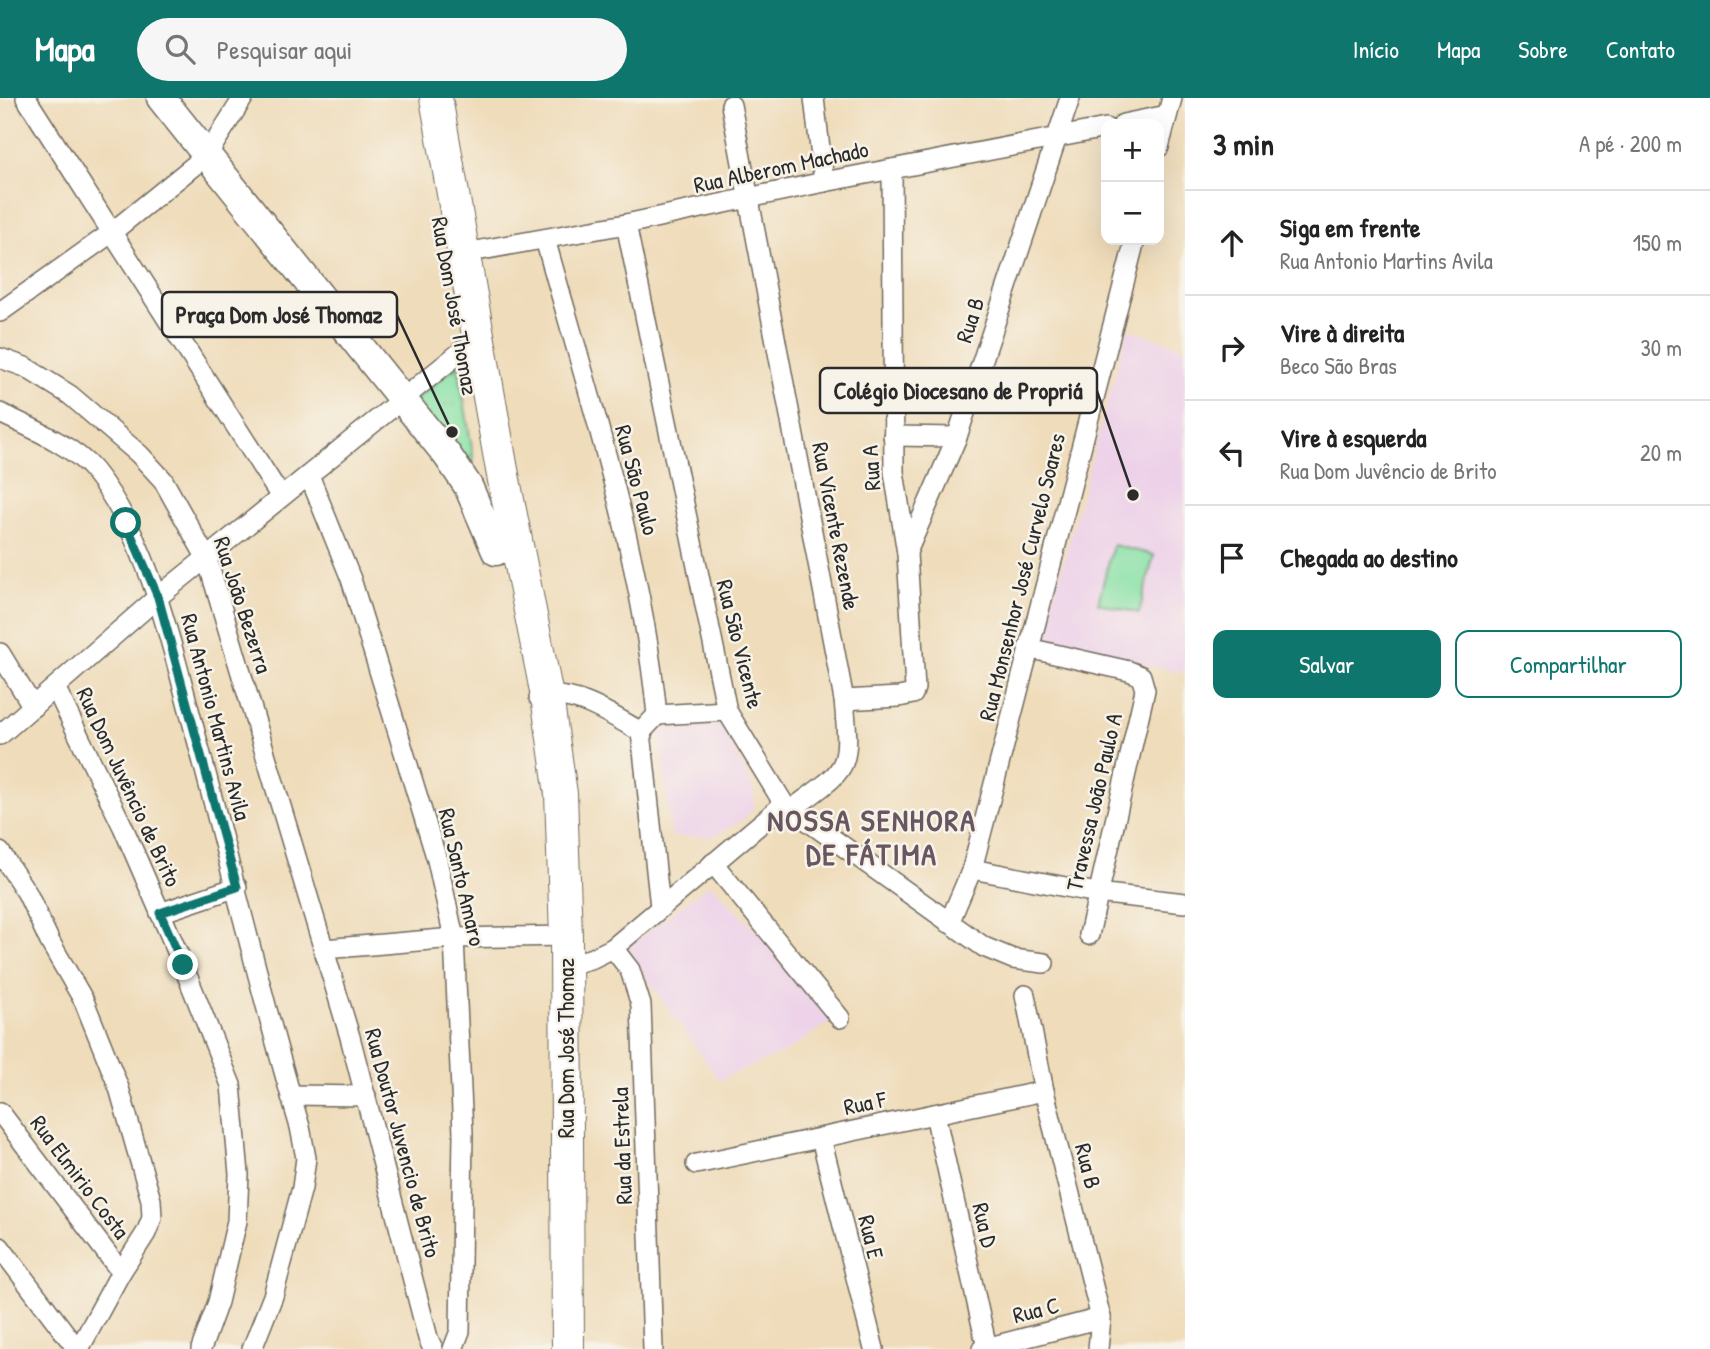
<!DOCTYPE html>
<html lang="pt">
<meta charset="utf-8">
<style>
:root{--surface:#fff;--page:#f6f6f6;--text:#222;--muted:#767676;--line:#e0e0e0;--accent:#0f766e}
body{margin:0;font-family:"Patrick Hand",sans-serif;background:var(--page);color:var(--text)}
.controls{position:absolute;right:21px;top:21px;display:grid;overflow:hidden;border-radius:14px;box-shadow:0 7px 28px #0002}
.controls button{width:63px;height:63px;display:grid;place-items:center;padding:0;border:0;border-bottom:2px solid var(--line);background:var(--surface);color:var(--text);font:35px sans-serif}
.stop{position:absolute;width:21px;height:21px;margin:-16px;border:5px solid #0f766e;border-radius:50%;background:#fff}
.stop.end{background:#0f766e;border-color:#fff;box-shadow:0 2px 7px #0008}
.list{margin:0;padding:0;list-style:none}
h2{display:flex;justify-content:space-between;align-items:center;height:91px;margin:0;padding:0 28px;font-size:30px}
h2 small{font-size:23px;font-weight:400;color:var(--muted)}
.list li{display:grid;grid-template-columns:46px 1fr auto;gap:21px;align-items:center;box-sizing:border-box;height:105px;padding:0 28px;border-top:2px solid var(--line)}
.list b{display:block;font-size:26px;white-space:nowrap}
.list p{margin:0;font-size:23px;white-space:nowrap;color:var(--muted)}
.list em{font-size:23px;font-style:normal;color:var(--muted)}
.actions{display:flex;gap:14px;padding:21px 28px}
.actions a{flex:1;padding:16px 0;border:2px solid var(--accent);border-radius:14px;text-align:center;font-size:24px;color:var(--accent)}
.actions .main{background:var(--accent);color:#fff}
.icon{flex:none;width:38px;height:38px;fill:none;stroke:currentColor;stroke-width:2;stroke-linecap:round;stroke-linejoin:round}
.map{position:relative;flex:none;width:1185px;height:1251px;overflow:hidden}
header{display:flex;align-items:center;gap:42px;box-sizing:border-box;height:98px;padding:0 35px;background:var(--accent);color:#fff}
header strong{font-size:33px}
nav{display:flex;gap:38px;margin-inline-start:auto;font-size:24px}
.search{width:490px;height:63px;background:var(--page);display:flex;align-items:center;gap:18px;box-sizing:border-box;padding:0 24px;border-radius:38px;color:var(--muted);font-size:26px}
main{display:flex}
aside{flex:1;background:var(--surface)}
.map>svg:first-child{display:block}
.built{fill:#edd1e9}
.grass{fill:url(#grass-tufts);stroke:#598668;stroke-width:2}
.pitch{fill:#87e1a6;stroke:#598668;stroke-width:2}
.lines{fill:none;stroke-linecap:round;stroke-linejoin:round}
.street-casing{stroke:#70695d;stroke-width:22}
.secondary-casing{stroke:#70695d;stroke-width:31}
.primary-casing{stroke:#70695d;stroke-width:34}
.street{stroke:#fff;stroke-width:19}
.secondary{stroke:#fff;stroke-width:28}
.primary{stroke:#fff;stroke-width:32}
.route{stroke:#0f766e;stroke-width:9}
.labels{text-anchor:middle;stroke-width:5;stroke-linejoin:round;paint-order:stroke}
.street-label{font-size:23px;fill:#2b2b2b;stroke:#f7f3e8}
.district-label{font-size:30px;font-weight:bold;letter-spacing:2px;fill:#685660;stroke:#f7f3e8}
.leader{fill:none;stroke:#2b2b2b;stroke-width:2.5}
.callout-dot{fill:#2b2b2b;stroke:#f7f3e8;stroke-width:2.5}
.callout{fill:#f7f3e8;stroke:#2b2b2b;stroke-width:2.5}
.callout-label{font-size:24px;text-anchor:middle;font-weight:bold;fill:#2b2b2b}
</style>
<header>
<strong>Mapa</strong>
<div class="search"><svg class="icon" aria-label="search" viewBox="0 0 24 24"><circle cx="10" cy="10" r="6"/><path d="M15 15l6 6"/></svg>Pesquisar aqui</div>
<nav><a>Início</a><a>Mapa</a><a>Sobre</a><a>Contato</a></nav>
</header>
<main>
<div class="map">
<svg width="1185" height="1251" viewBox="0 0 1185 1251">
<defs>
<pattern id="grass-tufts" width="24" height="20" patternUnits="userSpaceOnUse" patternTransform="scale(1.75)"><rect width="24" height="20" fill="#87e1a6"/><path d="M3 7l-1-3M5 7V3M7 7l1-3M15 17l-1-3M17 17v-4M19 17l1-3" fill="none" stroke="#75c18f"/></pattern>
</defs>
<rect width="100%" height="100%" fill="#f7f3e8"/>
<filter id="ink" filterUnits="userSpaceOnUse"><feTurbulence type="fractalNoise" baseFrequency=".0143" numOctaves="2"/><feDisplacementMap in="SourceGraphic" scale="14" xChannelSelector="R" yChannelSelector="G"/><feConvolveMatrix kernelMatrix="1 2 1 2 8 2 1 2 1" color-interpolation-filters="sRGB"/></filter>
<filter id="wash" filterUnits="userSpaceOnUse"><feTurbulence type="fractalNoise" baseFrequency=".00686" numOctaves="4" result="noise"/><feDisplacementMap in="SourceGraphic" scale="28" xChannelSelector="R" yChannelSelector="G"/><feGaussianBlur stdDeviation="1.57" result="paint"/><feColorMatrix in="noise" values="0 0 0 0 0 0 0 0 0 0 0 0 0 0 0 0 0 1.4 0 .05"/><feComposite in="paint" operator="in"/></filter>
<g filter="url(#wash)">
<rect width="100%" height="100%" fill="#efdcba"/>
<!-- built -->
<g class="built">
<path d="M 1128,231 L 1185,250 L 1185,575 L 1041,543 Z"/>
<path d="M 722,626 L 754,693 L 754,709 L 744,721 L 715,738 L 672,739 L 659,633 Z"/>
<path d="M 710,785 L 838,919 L 787,953 L 719,982 L 626,851 Z"/>
</g>
<!-- grass -->
<path class="grass" d="M 458,266 L 474,363 L 465,371 L 412,305 Z"/>
<!-- pitch -->
<path class="pitch" d="M 1113,447 L 1154,457 L 1139,515 L 1098,505 Z"/>
</g>
<g filter="url(#ink)">
<g class="lines">
<!-- street casing -->
<g class="street-casing">
<g id="street">
<path d="M 26,0 L 281,399"/>
<path d="M 814,0 L 824,84"/>
<path d="M 731,7 L 844,602 C 851,675 848,669 791,712"/>
<path d="M 1123,26 L 1167,17"/>
<path d="M 1159,49 L 1172,0"/>
<path d="M 626,126 L 727,613 L 784,706 L 984,849 L 1013,861 L 1044,865"/>
<path d="M 545,141 C 589,298 641,454 657,617 L 641,634"/>
<path d="M 465,155 L 626,126 L 824,84 L 1106,30"/>
<path d="M 0,214 L 111,135 L 207,57 L 243,0"/>
<path d="M 0,260 L 25,269 L 70,297 L 139,356 L 163,382 L 207,461 L 350,939 L 428,1240 L 433,1251"/>
<path d="M 0,315 C 29,329 74,348 94,373 C 150,443 172,550 195,634 C 230,765 261,899 300,1029 L 306,1060 L 302,1090 L 273,1198 L 252,1251"/>
<path d="M 893,338 L 957,339"/>
<path d="M 309,377 L 351,481 L 437,762 L 454,840 L 463,1035 L 460,1233 L 453,1251"/>
<path d="M 907,454 L 957,339 L 1070,0"/>
<path d="M 1028,550 L 1129,573 L 1141,578 L 1145,592 L 1089,837"/>
<path d="M 0,555 L 33,609"/>
<path d="M 56,591 L 123,729 L 183,867 L 231,987 L 239,1076 L 237,1123 L 218,1204 L 201,1251"/>
<path d="M 539,600 C 573,590 613,618 641,634"/>
<path d="M 844,602 L 899,599 L 913,596 L 915,590 L 907,455 L 894,374 L 892,71"/>
<path d="M 657,617 L 727,613"/>
<path d="M 641,634 L 660,809"/>
<path d="M 0,637 L 158,499 L 463,252"/>
<path d="M 0,754 L 27,795 L 50,844 L 84,903 L 119,990 L 151,1102 L 152,1120 L 146,1135 L 121,1174 L 79,1251"/>
<path d="M 713,765 L 840,920"/>
<path d="M 972,771 L 1097,795 L 1185,805"/>
<path d="M 160,815 L 237,789"/>
<path d="M 949,825 L 972,771 L 1135,142"/>
<path d="M 613,850 L 630,872 L 641,907 L 653,1251"/>
<path d="M 324,851 L 454,840 L 566,838"/>
<path d="M 565,868 L 593,860 L 613,850 L 784,706"/>
<path d="M 1025,897 L 1044,993 L 1101,1220 L 1098,1251"/>
<path d="M 291,997 L 366,998"/>
<path d="M 0,1014 L 121,1174"/>
<path d="M 935,1016 L 987,1250"/>
<path d="M 821,1040 L 874,1251"/>
<path d="M 696,1066 L 1044,993"/>
<path d="M 0,1149 L 77,1251"/>
<path d="M 982,1251 L 1101,1220"/>
</g>
</g>
<!-- secondary casing -->
<g class="secondary-casing">
<path id="secondary" d="M 161,0 L 447,357 L 468,388 L 496,453"/>
</g>
<!-- primary casing -->
<g class="primary-casing">
<path id="primary" d="M 436,0 L 502,372 L 547,598 L 561,696 L 566,838 L 568,1251"/>
</g>
<!-- street -->
<use href="#street" class="street"/>
<!-- secondary -->
<use href="#secondary" class="secondary"/>
<!-- primary -->
<use href="#primary" class="primary"/>
</g>
</g>
<g class="lines" filter="url(#ink)">
<!-- route -->
<path class="route" d="M 126,425 L 158,499 L 237,789 L 160,815 L 183,867"/>
</g>
<g class="labels">
<!-- street labels -->
<g class="street-label">
<text transform="translate(781 69) rotate(-12)" y="8">Rua Alberom Machado</text>
<text transform="translate(455 208) rotate(80)" y="8">Rua Dom José Thomaz</text>
<text transform="translate(970 222) rotate(-72)" y="8">Rua B</text>
<text transform="translate(871 370) rotate(-94)" y="8">Rua A</text>
<text transform="translate(637 382) rotate(75)" y="8">Rua São Paulo</text>
<text transform="translate(836 428) rotate(79)" y="8">Rua Vicente Rezende</text>
<text transform="translate(1022 479) rotate(-76)" y="8">Rua Monsenhor José Curvelo Soares</text>
<text transform="translate(243 507) rotate(72)" y="8">Rua João Bezerra</text>
<text transform="translate(740 546) rotate(76)" y="8">Rua São Vicente</text>
<text transform="translate(216 619) rotate(75)" y="8">Rua Antonio Martins Avila</text>
<text transform="translate(129 689) rotate(65)" y="8">Rua Dom Juvêncio de Brito</text>
<text transform="translate(1094 704) rotate(-77)" y="8">Travessa João Paulo A</text>
<text transform="translate(462 779) rotate(77)" y="8">Rua Santo Amaro</text>
<text transform="translate(566 950) rotate(-90)" y="8">Rua Dom José Thomaz</text>
<text transform="translate(865 1005) rotate(-12)" y="8">Rua F</text>
<text transform="translate(403 1045) rotate(75)" y="8">Rua Doutor Juvencio de Brito</text>
<text transform="translate(622 1048) rotate(-92)" y="8">Rua da Estrela</text>
<text transform="translate(1088 1068) rotate(76)" y="8">Rua B</text>
<text transform="translate(80 1079) rotate(53)" y="8">Rua Elmirio Costa</text>
<text transform="translate(985 1127) rotate(77)" y="8">Rua D</text>
<text transform="translate(871 1139) rotate(76)" y="8">Rua E</text>
<text transform="translate(1036 1212) rotate(-14)" y="8">Rua C</text>
</g>
<!-- district labels -->
<g class="district-label">
<text x="872" y="733">NOSSA SENHORA<tspan x="872" dy="34">DE FÁTIMA</tspan></text>
</g>
</g>
<!-- callouts -->
<path class="leader" d="M452 334L397 217M1133 397L1097 293"/>
<g class="callout-dot">
<circle cx="452" cy="334" r="7"/>
<circle cx="1133" cy="397" r="7"/>
</g>
<g class="callout">
<rect x="162" y="194" width="235" height="45" rx="7"/>
<rect x="820" y="270" width="277" height="45" rx="7"/>
</g>
<g class="callout-label">
<text x="279" y="225">Praça Dom José Thomaz</text>
<text x="958" y="301">Colégio Diocesano de Propriá</text>
</g>
</svg>
<div class="controls">
<button>+</button>
<button>−</button>
</div>
<div class="stop" style="left:126px;top:425px"></div>
<div class="stop end" style="left:183px;top:867px"></div>
</div>
<aside>
<h2>3 min<small>A pé · 200 m</small></h2>
<ul class="list">
<li><svg class="icon" aria-label="ahead" viewBox="0 0 24 24"><path d="M12 20V5M6 11l6-6 6 6"/></svg><div><b>Siga em frente</b><p>Rua Antonio Martins Avila</p></div><em>150 m</em></li>
<li><svg class="icon" aria-label="right" viewBox="0 0 24 24"><path d="M7 20v-9h11M14 6l5 5-5 5"/></svg><div><b>Vire à direita</b><p>Beco São Bras</p></div><em>30 m</em></li>
<li><svg class="icon" aria-label="left" viewBox="0 0 24 24"><path d="M17 20v-9H6M10 6l-5 5 5 5"/></svg><div><b>Vire à esquerda</b><p>Rua Dom Juvêncio de Brito</p></div><em>20 m</em></li>
<li><svg class="icon" aria-label="arrive" viewBox="0 0 24 24"><path d="M6 21V4h12l-3 4 3 4H6"/></svg><div><b>Chegada ao destino</b></div></li>
</ul>
<div class="actions"><a class="main">Salvar</a><a>Compartilhar</a></div>
</aside>
</main>
